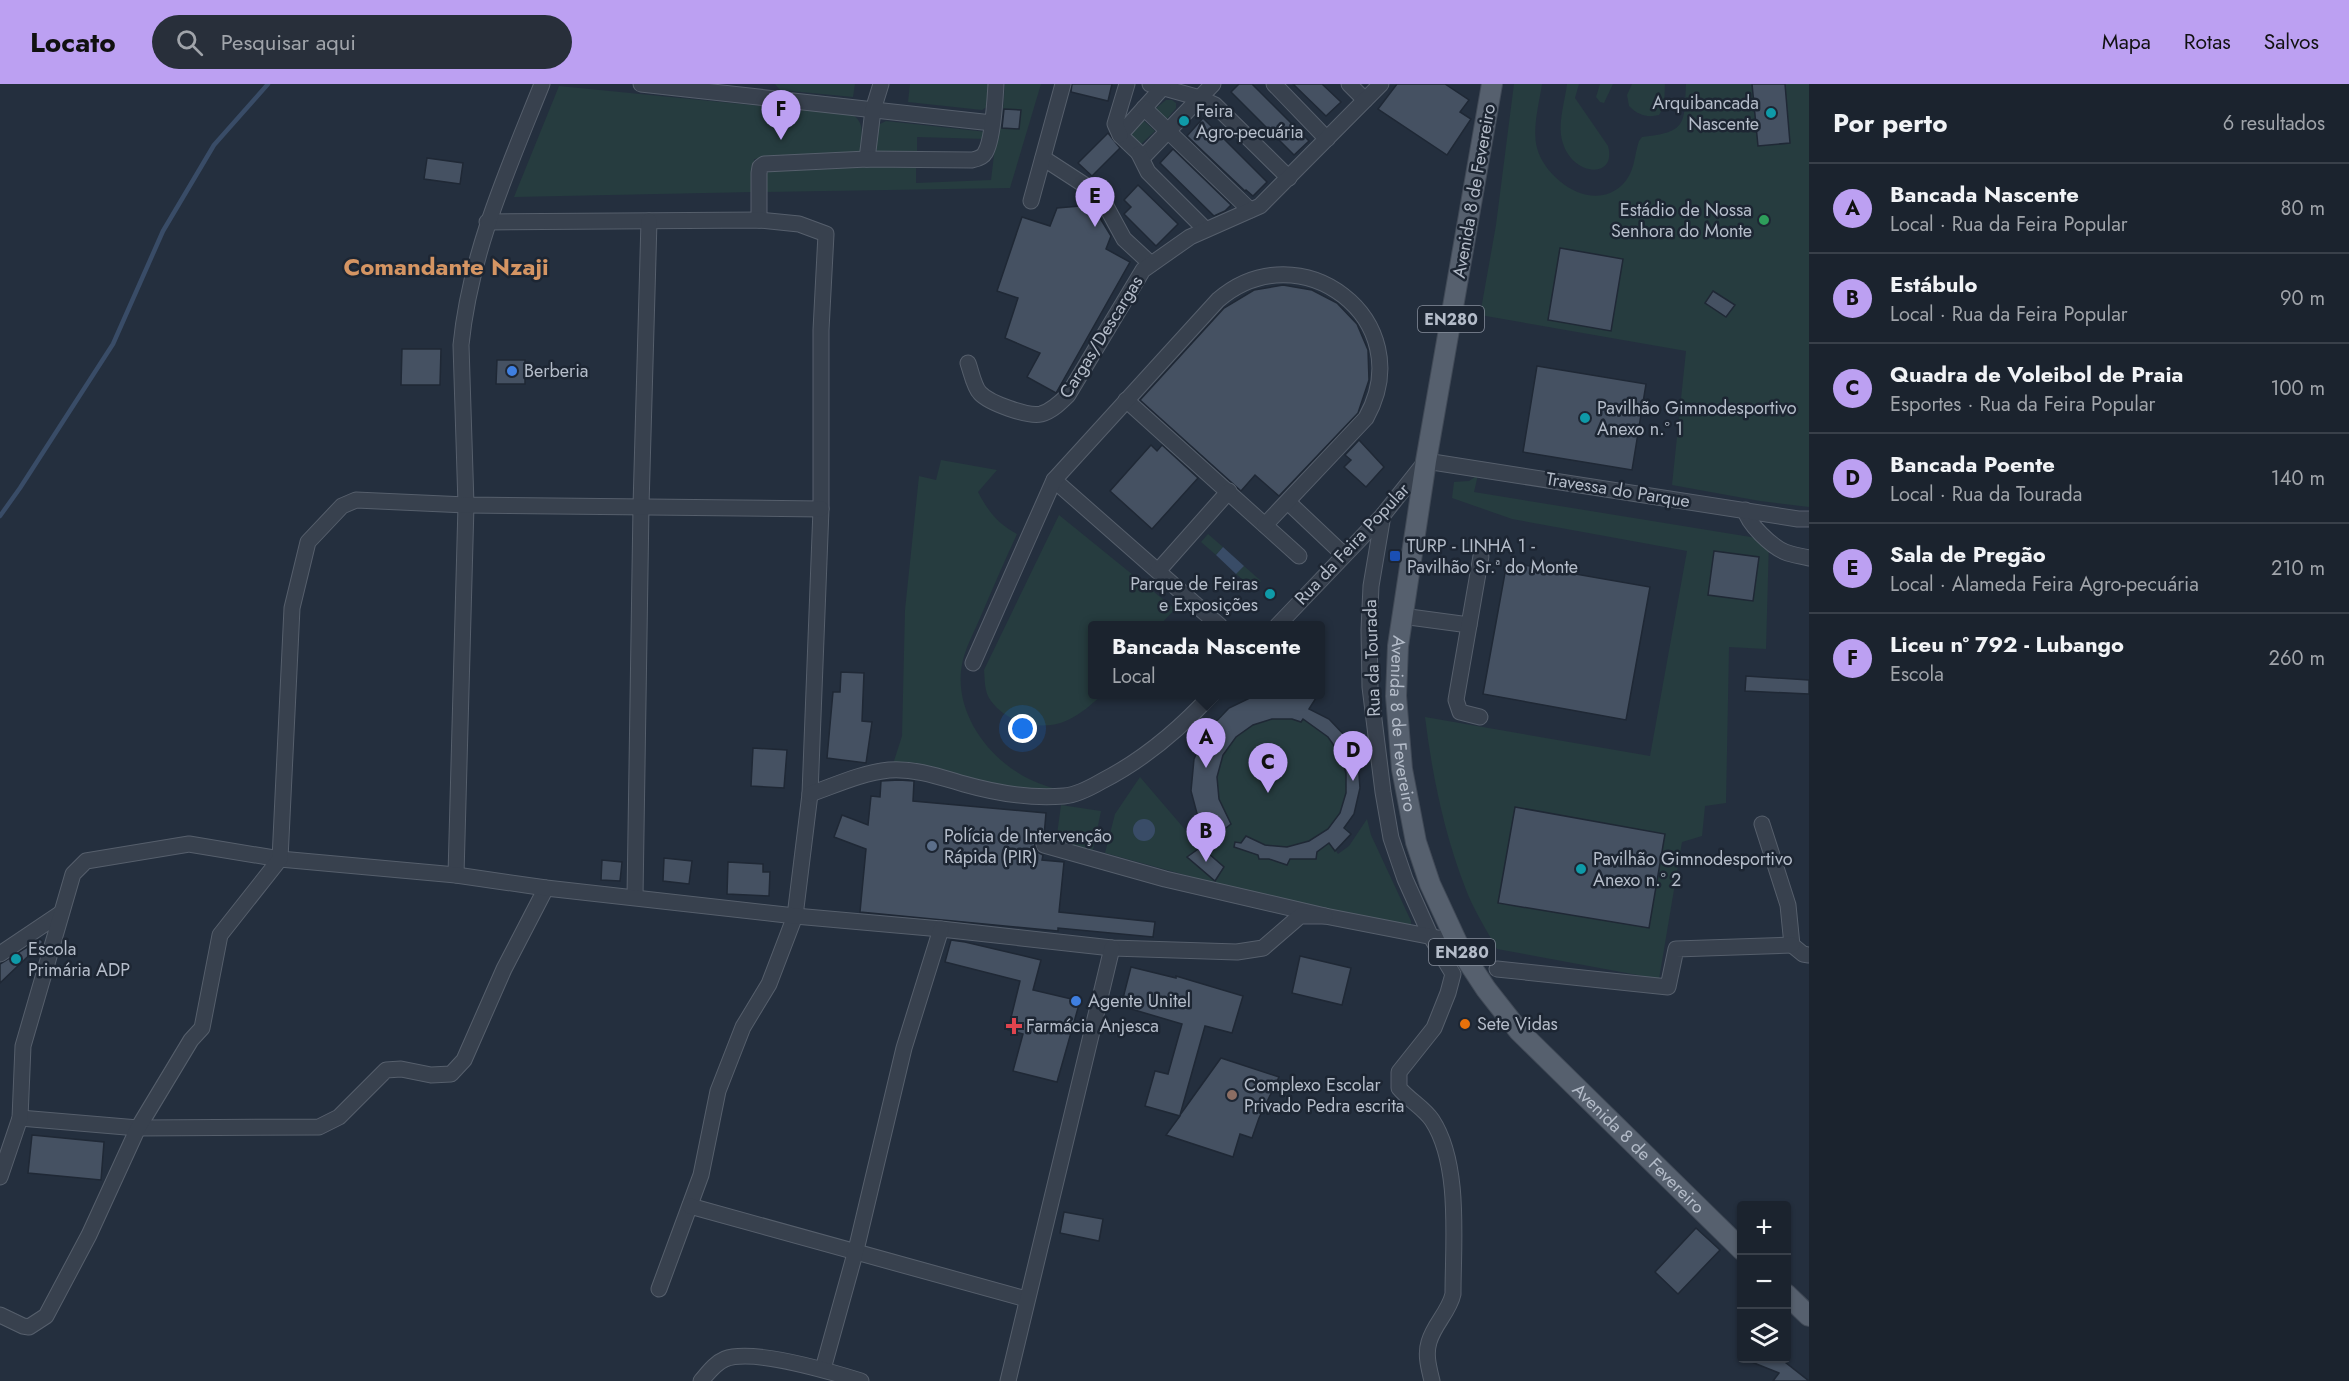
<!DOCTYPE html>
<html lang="pt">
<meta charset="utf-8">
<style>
:root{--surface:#1b232e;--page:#282f3a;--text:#f1f3f6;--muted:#a0a4aa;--line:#39404a;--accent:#bca0f2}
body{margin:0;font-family:Jost,sans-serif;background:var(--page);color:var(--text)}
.controls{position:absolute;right:18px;bottom:18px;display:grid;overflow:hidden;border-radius:6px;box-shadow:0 2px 4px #0004}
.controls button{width:54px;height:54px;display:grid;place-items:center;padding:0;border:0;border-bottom:2px solid var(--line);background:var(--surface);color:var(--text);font:30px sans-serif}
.you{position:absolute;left:1023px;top:645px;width:21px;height:21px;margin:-15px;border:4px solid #fff;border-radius:50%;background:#1a73e8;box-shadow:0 0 0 9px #1a73e833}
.badge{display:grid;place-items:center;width:39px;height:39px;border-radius:50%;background:var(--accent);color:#111;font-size:20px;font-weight:700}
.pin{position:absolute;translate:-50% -50px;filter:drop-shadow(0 2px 3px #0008)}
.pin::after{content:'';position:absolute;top:32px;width:21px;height:18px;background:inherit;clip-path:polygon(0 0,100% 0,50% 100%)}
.popup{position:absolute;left:1088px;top:537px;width:237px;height:78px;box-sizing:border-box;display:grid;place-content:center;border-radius:6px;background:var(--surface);filter:drop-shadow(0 2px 4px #0005);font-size:20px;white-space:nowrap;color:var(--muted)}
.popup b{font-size:22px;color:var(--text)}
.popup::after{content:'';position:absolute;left:50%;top:100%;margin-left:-12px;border:12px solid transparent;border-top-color:var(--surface)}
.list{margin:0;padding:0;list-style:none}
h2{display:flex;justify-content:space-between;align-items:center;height:78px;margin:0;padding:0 24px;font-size:26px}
h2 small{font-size:20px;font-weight:400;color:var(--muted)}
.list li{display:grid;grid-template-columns:39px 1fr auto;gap:18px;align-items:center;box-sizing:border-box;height:90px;padding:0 24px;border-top:2px solid var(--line)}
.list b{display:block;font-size:22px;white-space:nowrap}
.list p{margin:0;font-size:20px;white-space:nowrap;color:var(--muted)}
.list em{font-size:20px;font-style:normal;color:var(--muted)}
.icon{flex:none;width:33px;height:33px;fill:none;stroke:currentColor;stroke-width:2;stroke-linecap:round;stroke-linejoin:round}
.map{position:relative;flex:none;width:1809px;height:1297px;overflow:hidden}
header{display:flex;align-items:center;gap:36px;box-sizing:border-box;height:84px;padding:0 30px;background:var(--accent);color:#111}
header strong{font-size:28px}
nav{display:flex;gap:33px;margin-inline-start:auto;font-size:21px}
.search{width:420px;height:54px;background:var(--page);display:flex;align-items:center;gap:15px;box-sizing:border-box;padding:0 21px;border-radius:33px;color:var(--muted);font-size:22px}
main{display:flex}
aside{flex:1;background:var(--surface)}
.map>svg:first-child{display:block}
.green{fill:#263c3f}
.water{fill:#394c67}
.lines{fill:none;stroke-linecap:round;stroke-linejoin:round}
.stream{stroke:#394c67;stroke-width:4.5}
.building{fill:#455162;stroke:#1f2835;stroke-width:1.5}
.minor-casing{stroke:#565f6c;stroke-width:17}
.major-casing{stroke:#414a57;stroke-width:22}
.minor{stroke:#38414e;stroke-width:15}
.major{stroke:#56606e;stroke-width:20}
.culture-dot{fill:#0f9aa8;stroke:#1d2633;stroke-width:2}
.leisure-dot{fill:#2e9e5b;stroke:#1d2633;stroke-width:2}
.shop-dot{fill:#3f7fe0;stroke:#1d2633;stroke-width:2}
.transit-dot{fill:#1a4fb4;stroke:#1d2633;stroke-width:2}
.service-dot{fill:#5c6f8a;stroke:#1d2633;stroke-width:2}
.food-dot{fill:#e8710a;stroke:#1d2633;stroke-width:2}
.health-dot{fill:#e0444e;stroke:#1d2633;stroke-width:2}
.education-dot{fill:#8d6e63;stroke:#1d2633;stroke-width:2}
.labels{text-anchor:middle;stroke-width:5;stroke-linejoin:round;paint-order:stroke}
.shield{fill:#1d2633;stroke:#878f9c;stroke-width:1.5}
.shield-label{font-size:16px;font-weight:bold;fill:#b4bcc9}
.poi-label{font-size:18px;fill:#b4bcc9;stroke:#1d2633;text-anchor:start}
.street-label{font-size:18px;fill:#b4bcc9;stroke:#1d2633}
.district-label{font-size:24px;font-weight:bold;fill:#d59563;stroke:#1d2633}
</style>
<header>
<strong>Locato</strong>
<div class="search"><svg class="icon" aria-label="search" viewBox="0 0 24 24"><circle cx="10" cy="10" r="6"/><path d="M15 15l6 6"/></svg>Pesquisar aqui</div>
<nav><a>Mapa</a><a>Rotas</a><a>Salvos</a></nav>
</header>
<main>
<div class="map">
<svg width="1809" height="1297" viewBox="0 0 1809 1297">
<rect width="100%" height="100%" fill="#242f3e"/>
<!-- green -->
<g class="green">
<path d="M 775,0 L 855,0 L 853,13 L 780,6 Z"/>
<path d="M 910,0 L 990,0 L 988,22 L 982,26 L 908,18 Z"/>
<path d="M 1005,0 L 1041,0 L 1010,104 L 765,108 L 767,89 L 774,86 L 916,81 L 916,99 L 991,96 L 997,46 L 1001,43 L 1019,45 L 1021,26 L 1003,25 Z"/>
<path d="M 1514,0 L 1542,0 C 1539,20 1532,45 1537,64 C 1546,97 1594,130 1623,100 C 1635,88 1634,72 1639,57 L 1642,53 C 1687,48 1684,41 1686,0 L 1809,0 L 1809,423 L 1760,417 L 1672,401 L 1686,267 L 1480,231 L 1496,141 Z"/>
<path d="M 1567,0 L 1579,0 L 1575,14 L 1608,62 C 1618,97 1567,93 1561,51 C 1559,35 1565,16 1567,0 Z"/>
<path d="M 1600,0 L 1613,0 L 1604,19 L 1600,18 L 1596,13 Z"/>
<path d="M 1632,0 L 1665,0 L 1664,23 L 1659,31 C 1647,34 1638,31 1629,22 L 1627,11 Z"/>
<path d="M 559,2 L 853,31 C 866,40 861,53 860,67 L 855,71 L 754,75 L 754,108 L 514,113 Z"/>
<path d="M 1166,16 L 1172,16 L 1176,19 L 1176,24 L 1166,36 L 1155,25 Z"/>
<path d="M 1143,36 L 1155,47 L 1140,61 L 1129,50 Z"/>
<path d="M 886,37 L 987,48 L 986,55 L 917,53 L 917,67 L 874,69 L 876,42 Z"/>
<path d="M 941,376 L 997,386 L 978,408 C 988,427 998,440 1017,450 C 1004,478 992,506 980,534 C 975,546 968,559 964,572 C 949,622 986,674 1029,695 C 1042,701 1055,705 1068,708 L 1023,708 L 981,698 L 934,683 L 893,680 L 902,652 L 905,526 L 919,392 L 936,396 Z"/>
<path d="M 1478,391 L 1474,408 L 1769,456 L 1766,565 L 1729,563 L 1726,719 L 1705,722 L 1702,752 L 1682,758 L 1659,895 L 1497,865 C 1486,845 1473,825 1465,803 C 1444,749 1432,690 1425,633 L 1650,672 L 1687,467 L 1512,435 L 1452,414 L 1454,398 L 1469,397 Z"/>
<path d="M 1059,431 L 1175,525 L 1160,541 L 1092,542 L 1092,610 L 1102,611 C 1092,620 1081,630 1068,636 C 1043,648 1008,640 991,617 C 984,608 985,596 984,586 Z"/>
<path d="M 1208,450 L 1223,463 L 1216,471 L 1201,458 Z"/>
<path d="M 1244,482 L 1261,497 L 1254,505 L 1236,490 Z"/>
<path d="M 1258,611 L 1301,611 L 1316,614 L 1309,626 L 1358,678 L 1360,704 L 1354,730 L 1345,743 L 1351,750 L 1336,767 L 1338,770 L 1349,762 L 1367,735 L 1371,751 L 1411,837 L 1411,840 L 1407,842 L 1225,802 L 1105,769 L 1115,730 L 1140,693 L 1200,763 L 1211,755 C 1208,749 1202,742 1199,735 C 1184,696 1194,652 1228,625 C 1236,619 1248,615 1258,611 Z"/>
<path d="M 1061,721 L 1101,727 L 1093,766 L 1056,758 Z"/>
</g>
<!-- water -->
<g class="water">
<path d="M 1223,463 L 1244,482 L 1236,490 L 1216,471 Z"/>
<circle cx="1144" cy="746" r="11"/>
</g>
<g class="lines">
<!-- stream -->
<path class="stream" d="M 0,432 L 20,404 L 113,260 L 163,147 L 214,61 L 268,0"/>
</g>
<!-- building -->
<g class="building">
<path d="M 1072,0 L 1112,0 L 1108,17 L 1071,8 Z"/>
<path d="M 1239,0 L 1252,0 L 1309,57 L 1294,71 L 1231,8 Z"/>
<path d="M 1293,0 L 1322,0 L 1341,18 L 1326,32 Z"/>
<path d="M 1397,0 L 1445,0 L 1469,16 L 1460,28 L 1471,35 L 1447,71 L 1378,25 Z"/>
<path d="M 1752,0 L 1785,0 L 1790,59 L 1758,62 Z"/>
<path d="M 1004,25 L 1021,26 L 1019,45 L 1002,44 Z"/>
<path d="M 1203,34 L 1267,98 L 1253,112 L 1246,106 L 1245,107 L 1187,52 Z"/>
<path d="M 1108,49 L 1120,64 L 1092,92 L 1078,79 Z"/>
<path d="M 1173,65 L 1231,121 L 1225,127 L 1214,132 L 1160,79 Z"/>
<path d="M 427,74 L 463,79 L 460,100 L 424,95 Z"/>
<path d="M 1138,101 L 1178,140 L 1156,162 L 1124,130 L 1131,123 L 1124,116 Z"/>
<path d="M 1092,121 L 1111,152 L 1106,165 L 1130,178 L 1056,309 L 1027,293 L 1040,269 L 1005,254 L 1018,214 L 997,207 L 1022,133 L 1050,142 L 1057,124 Z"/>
<path d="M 1560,164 L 1623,175 L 1611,247 L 1548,236 Z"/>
<path d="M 1283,201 L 1312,206 L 1337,219 L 1357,240 L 1368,266 L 1369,296 L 1358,329 L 1279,412 L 1255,391 L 1241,407 L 1140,316 L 1224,224 L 1254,206 Z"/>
<path d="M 1713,207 L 1735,221 L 1726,233 L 1705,219 Z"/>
<path d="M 402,265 L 441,265 L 440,301 L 401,301 Z"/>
<path d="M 497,276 L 525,276 L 525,300 L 496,300 Z"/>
<path d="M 1537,282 L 1646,300 L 1632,386 L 1523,368 Z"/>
<path d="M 1359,356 L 1384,383 L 1366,403 L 1344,383 L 1351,376 L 1345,371 Z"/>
<path d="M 1151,361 L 1157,367 L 1162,361 L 1198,394 L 1152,445 L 1110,407 Z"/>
<path d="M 1714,467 L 1759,473 L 1753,517 L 1708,511 Z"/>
<path d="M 1507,478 L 1650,503 L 1626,636 L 1483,610 Z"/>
<path d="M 841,588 L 864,589 L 862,637 L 872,638 L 866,679 L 827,674 L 833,608 L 840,608 Z"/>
<path d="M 1746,592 L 1809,596 L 1809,610 L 1745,607 Z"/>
<path d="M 1258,610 L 1301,610 L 1316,614 L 1309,625 L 1329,635 L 1347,654 L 1358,678 L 1360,704 L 1354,730 L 1344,744 L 1351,750 L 1335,767 L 1329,759 L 1317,768 L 1316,775 L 1290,775 L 1287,781 L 1269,775 L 1259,775 L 1258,771 L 1234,763 L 1235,758 L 1241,759 L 1246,752 L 1265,761 L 1287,763 L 1309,757 L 1328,745 L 1340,729 L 1346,709 L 1346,689 L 1340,670 L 1328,653 L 1303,635 L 1301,638 L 1292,635 L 1272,635 L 1253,641 L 1236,653 L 1223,671 L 1217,693 L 1219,715 L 1231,740 L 1212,755 L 1199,737 L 1191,707 L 1194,675 L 1207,647 L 1229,624 Z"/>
<path d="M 753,664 L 787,666 L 784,704 L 751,702 Z"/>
<path d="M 899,696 L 914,697 L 913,717 L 1046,729 L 1044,752 L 1037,754 L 1034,763 L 1037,768 L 1043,771 L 1042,776 L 1064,778 L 1059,828 L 1155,838 L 1153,853 L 1058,844 L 1058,847 L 860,828 L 866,765 L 834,753 L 842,731 L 868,741 L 871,712 L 880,713 L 881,697 Z"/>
<path d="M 1515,723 L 1665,750 L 1649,844 L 1498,819 Z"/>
<path d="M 1201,763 L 1224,783 L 1215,797 L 1187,773 Z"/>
<path d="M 664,774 L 692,777 L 689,800 L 663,797 Z"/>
<path d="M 602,776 L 622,778 L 620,797 L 601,796 Z"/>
<path d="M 728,778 L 763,780 L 763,788 L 770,788 L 769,812 L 727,810 Z"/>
<path d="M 40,855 L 43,858 L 0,899 L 0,880 Z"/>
<path d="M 951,856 L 965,858 L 1041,876 L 1033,906 L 1080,917 L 1057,998 L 1013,987 L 1023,950 L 1008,946 L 1020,897 L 945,878 Z"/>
<path d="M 1300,872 L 1351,884 L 1342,921 L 1292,909 Z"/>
<path d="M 1131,883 L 1176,894 L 1176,892 L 1243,912 L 1232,949 L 1205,942 L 1180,1031 L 1221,974 L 1279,993 L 1259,1034 L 1252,1054 L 1240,1050 L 1233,1073 L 1166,1051 L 1180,1032 L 1145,1022 L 1155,987 L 1168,990 L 1182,940 L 1121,922 Z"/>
<path d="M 32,1051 L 104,1058 L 101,1096 L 28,1089 Z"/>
<path d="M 1064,1128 L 1103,1135 L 1099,1157 L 1060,1149 Z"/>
<path d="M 1696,1144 L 1720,1166 L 1678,1210 L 1655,1188 Z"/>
<path d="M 1744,1275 L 1781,1275 L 1809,1297 L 1773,1297 L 1779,1289 Z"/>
</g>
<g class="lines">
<!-- minor casing -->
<g class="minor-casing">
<g id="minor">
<path d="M 641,0 L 992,39"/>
<path d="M 1150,0 L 1200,14 L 1215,21 L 1289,94"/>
<path d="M 1274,0 L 1327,55"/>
<path d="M 1349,0 L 1365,16"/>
<path d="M 1163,3 L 1120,51 L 1142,72 L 1146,70 L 1213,0"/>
<path d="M 1144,24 L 1250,126"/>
<path d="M 1120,51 L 1115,40 L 1127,0"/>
<path d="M 1139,70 L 1148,88 L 1205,145"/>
<path d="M 1043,74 L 1100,111 L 1124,155 L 1151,180"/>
<path d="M 867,75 L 873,26 L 881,0"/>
<path d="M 1031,117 L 1063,0"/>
<path d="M 759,136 L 759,89 L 760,83 L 764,80 L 867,75 L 972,76 C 977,75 983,73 985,69 C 993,56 995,16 996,0"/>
<path d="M 487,138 L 759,136 L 799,140 L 826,150 L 821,246 L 821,425 L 810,710 L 795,832 L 769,900 L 743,943 L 718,1007 L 701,1091 L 659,1205"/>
<path d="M 968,279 C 971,287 974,303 980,309 C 989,319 1028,333 1041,330 C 1052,327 1061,318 1068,311 L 1143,186 L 1190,153 L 1260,122 L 1381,0"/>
<path d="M 1126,316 L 1299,472"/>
<path d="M 1054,396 L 1220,542"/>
<path d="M 1288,418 L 1344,471"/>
<path d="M 1745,426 C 1748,440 1771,462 1785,468 C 1792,471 1801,472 1809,474"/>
<path d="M 1383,431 L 1371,502 L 1369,546 L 1370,603 L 1383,708 L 1391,754 L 1405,795 L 1431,853 L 1453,890 L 1448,909 L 1434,944 L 1399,988 L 1399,1004 C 1409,1016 1424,1024 1432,1036 C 1461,1080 1453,1158 1453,1210 C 1449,1228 1434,1240 1429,1258 C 1425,1271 1429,1284 1432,1297"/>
<path d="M 1158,487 L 1229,407"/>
<path d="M 1402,532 L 1469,541"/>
<path d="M 1277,542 L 1383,431 L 1426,377 L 1798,435 L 1809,435"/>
<path d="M 973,579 L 1054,396 L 1218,216 C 1300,145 1421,236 1366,334 L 1265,441"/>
<path d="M 1480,633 L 1460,628 L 1456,616 L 1481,472"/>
<path d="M 810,710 C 836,701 861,689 889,686 C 915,684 940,693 964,700 C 996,709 1031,715 1064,712 C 1077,711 1090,704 1102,697 C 1145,675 1179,646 1212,610"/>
<path d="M 1762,740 L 1788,821 L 1792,861 L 1803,870 L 1809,871"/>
<path d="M 1044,761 L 1165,795 L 1325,832 L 1438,854"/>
<path d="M 456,791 L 466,421 L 461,261 C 470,169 508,85 542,0"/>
<path d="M 635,813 L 641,422 L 649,137"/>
<path d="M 0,870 L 61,829"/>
<path d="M 1497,885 L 1668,903 L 1676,865 L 1792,861"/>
<path d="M 20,1034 L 138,1044 L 319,1043 L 339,1033 L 386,986 L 401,985 L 431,991 L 451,990 L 464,976 L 504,885 L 546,804"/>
<path d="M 0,1093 L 20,1034 L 23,962 L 73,790 L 86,777 L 189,760 L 280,775 L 456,791 L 546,804 L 795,832 L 941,845 L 1112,864 L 1237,868 L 1263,864 L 1300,832 L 1325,832"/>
<path d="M 690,1122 L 1026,1215"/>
<path d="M 0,1231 L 23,1242 L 29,1243 L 46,1232 L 89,1151 L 138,1044 L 191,956 L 202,944 L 220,851 L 280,775 L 292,524 L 308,458 L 342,422 L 356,416 L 466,421 L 821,425"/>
<path d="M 823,1285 L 856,1166 L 904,964 L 941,845"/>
<path d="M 701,1297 C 708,1289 715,1279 725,1275 C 753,1264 832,1288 861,1297"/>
<path d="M 1008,1297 L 1112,864"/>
</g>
</g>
<!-- major casing -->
<g class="major-casing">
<g id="major">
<path id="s1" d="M 1492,0 L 1426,377 L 1398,562 L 1396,612 L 1402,685 L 1416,758 L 1430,800 L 1461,867 L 1486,905 L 1519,947 L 1742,1166"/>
<path d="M 1786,1210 L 1809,1232"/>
</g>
</g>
<!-- minor -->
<use href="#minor" class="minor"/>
<!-- major -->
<use href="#major" class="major"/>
</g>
<!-- markers -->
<g class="culture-dot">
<circle cx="1771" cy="29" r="6"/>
<circle cx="1184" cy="37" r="6"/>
<circle cx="1585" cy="334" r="6"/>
<circle cx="1270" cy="510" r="6"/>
<circle cx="1581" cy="785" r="6"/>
<circle cx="16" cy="875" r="6"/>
</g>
<circle class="leisure-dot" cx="1764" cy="136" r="6"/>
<g class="shop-dot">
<circle cx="512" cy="287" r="6"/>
<circle cx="1076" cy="917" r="6"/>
</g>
<rect class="transit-dot" x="1389" y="466" width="12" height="12" rx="3"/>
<circle class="service-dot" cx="932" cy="762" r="6"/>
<circle class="food-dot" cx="1465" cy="940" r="6"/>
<path class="health-dot" d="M1011 933h6v6h6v6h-6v6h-6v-6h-6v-6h6z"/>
<circle class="education-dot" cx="1232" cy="1011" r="6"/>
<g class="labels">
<!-- shield labels -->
<g class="shield">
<rect x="1418" y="222" width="66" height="26" rx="4.5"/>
<rect x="1429" y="855" width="66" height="26" rx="4.5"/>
</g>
<g class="shield-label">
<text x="1451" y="241">EN280</text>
<text x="1462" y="874">EN280</text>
</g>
<!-- poi labels -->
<g class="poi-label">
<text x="1759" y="25" text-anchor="end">Arquibancada<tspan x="1759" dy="21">Nascente</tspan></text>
<text x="1196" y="33">Feira<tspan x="1196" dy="21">Agro-pecuária</tspan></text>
<text x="1752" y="132" text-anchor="end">Estádio de Nossa<tspan x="1752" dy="21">Senhora do Monte</tspan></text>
<text x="524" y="293">Berberia</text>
<text x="1597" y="330">Pavilhão Gimnodesportivo<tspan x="1597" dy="21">Anexo n.º 1</tspan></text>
<text x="1407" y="468">TURP - LINHA 1 -<tspan x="1407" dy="21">Pavilhão Sr.ª do Monte</tspan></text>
<text x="1258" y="506" text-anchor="end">Parque de Feiras<tspan x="1258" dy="21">e Exposições</tspan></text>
<text x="944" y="758">Polícia de Intervenção<tspan x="944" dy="21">Rápida (PIR)</tspan></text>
<text x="1593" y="781">Pavilhão Gimnodesportivo<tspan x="1593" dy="21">Anexo n.º 2</tspan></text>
<text x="28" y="871">Escola<tspan x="28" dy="21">Primária ADP</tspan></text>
<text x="1088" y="923">Agente Unitel</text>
<text x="1477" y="946">Sete Vidas</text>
<text x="1026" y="948">Farmácia Anjesca</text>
<text x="1244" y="1007">Complexo Escolar<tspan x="1244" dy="21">Privado Pedra escrita</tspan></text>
</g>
<!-- street labels -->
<g class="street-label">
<text transform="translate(1474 107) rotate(-80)" y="6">Avenida 8 de Fevereiro</text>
<text transform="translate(1101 253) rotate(-58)" y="6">Cargas/Descargas</text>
<text transform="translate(1618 406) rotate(9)" y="6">Travessa do Parque</text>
<text transform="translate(1352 460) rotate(-47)" y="6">Rua da Feira Popular</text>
<text transform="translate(1372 574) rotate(-92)" y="6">Rua da Tourada</text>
<text dy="6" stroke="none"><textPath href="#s1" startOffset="648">Avenida 8 de Fevereiro</textPath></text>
<text dy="6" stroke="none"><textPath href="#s1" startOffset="1152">Avenida 8 de Fevereiro</textPath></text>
</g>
<!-- district labels -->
<g class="district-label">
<text x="446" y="191">Comandante Nzaji</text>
</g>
</g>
</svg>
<div class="controls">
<button>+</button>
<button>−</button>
<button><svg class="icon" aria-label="layers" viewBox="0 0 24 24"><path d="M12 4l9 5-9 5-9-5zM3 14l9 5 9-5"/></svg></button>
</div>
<div class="you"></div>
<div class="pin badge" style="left:1206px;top:684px">A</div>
<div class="popup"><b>Bancada Nascente</b>Local</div>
<div class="pin badge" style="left:1206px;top:778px">B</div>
<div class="pin badge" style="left:1268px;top:709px">C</div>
<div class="pin badge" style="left:1353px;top:697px">D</div>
<div class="pin badge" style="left:1095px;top:143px">E</div>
<div class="pin badge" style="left:781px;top:56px">F</div>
</div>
<aside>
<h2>Por perto<small>6 resultados</small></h2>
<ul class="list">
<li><span class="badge">A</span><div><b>Bancada Nascente</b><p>Local · Rua da Feira Popular</p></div><em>80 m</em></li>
<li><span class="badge">B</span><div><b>Estábulo</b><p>Local · Rua da Feira Popular</p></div><em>90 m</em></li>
<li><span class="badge">C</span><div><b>Quadra de Voleibol de Praia</b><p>Esportes · Rua da Feira Popular</p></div><em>100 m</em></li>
<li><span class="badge">D</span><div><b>Bancada Poente</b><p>Local · Rua da Tourada</p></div><em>140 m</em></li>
<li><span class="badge">E</span><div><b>Sala de Pregão</b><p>Local · Alameda Feira Agro-pecuária</p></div><em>210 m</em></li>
<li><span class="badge">F</span><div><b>Liceu nº 792 - Lubango</b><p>Escola</p></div><em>260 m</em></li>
</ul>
</aside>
</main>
